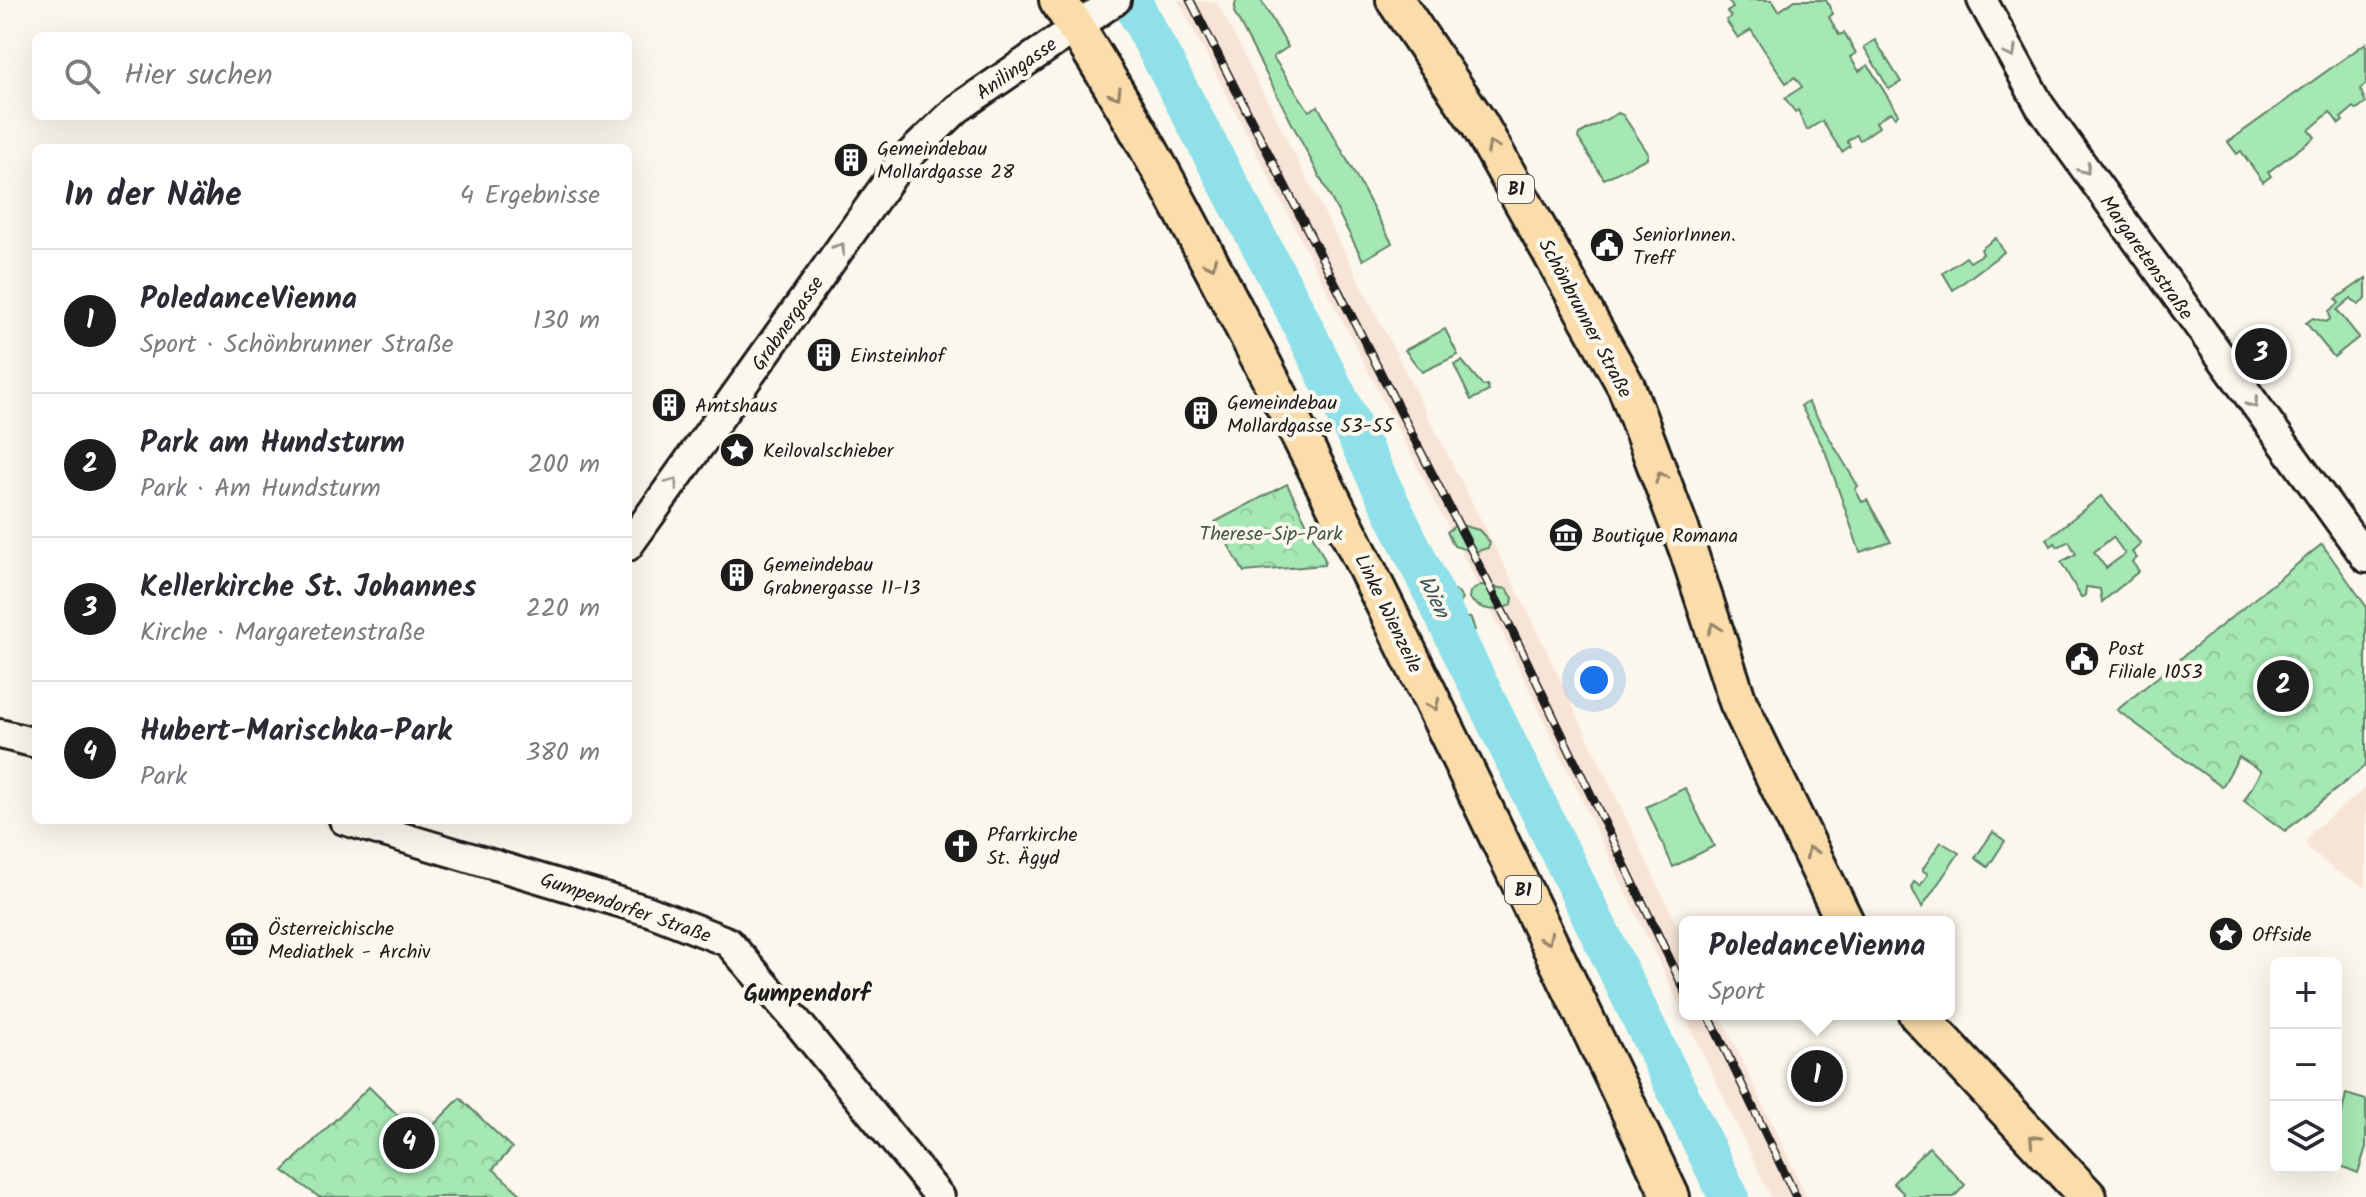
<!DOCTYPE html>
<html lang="de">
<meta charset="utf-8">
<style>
:root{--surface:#fff;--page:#f2f2f3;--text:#2b2b33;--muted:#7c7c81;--line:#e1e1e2;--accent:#1c1c1c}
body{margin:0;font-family:Kalam,sans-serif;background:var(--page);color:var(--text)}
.controls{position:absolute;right:24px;bottom:24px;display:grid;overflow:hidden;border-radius:12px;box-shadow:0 8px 32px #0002}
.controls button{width:72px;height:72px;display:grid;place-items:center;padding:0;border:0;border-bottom:2px solid var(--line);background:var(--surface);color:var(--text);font:40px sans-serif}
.you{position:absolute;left:1594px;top:680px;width:28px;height:28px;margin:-20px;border:6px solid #fff;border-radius:50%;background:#1a73e8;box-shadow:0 0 0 12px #1a73e833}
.badge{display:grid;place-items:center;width:52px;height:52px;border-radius:50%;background:var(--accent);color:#fff;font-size:26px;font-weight:700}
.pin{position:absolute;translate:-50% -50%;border:4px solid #fff;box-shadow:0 2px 8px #0006}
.popup{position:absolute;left:1679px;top:916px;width:276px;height:104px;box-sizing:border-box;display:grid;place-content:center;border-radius:12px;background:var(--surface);filter:drop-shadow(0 2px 6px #0005);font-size:26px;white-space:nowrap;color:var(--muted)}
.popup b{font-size:30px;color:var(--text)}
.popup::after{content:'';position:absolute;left:50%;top:100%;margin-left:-16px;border:16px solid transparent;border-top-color:var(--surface)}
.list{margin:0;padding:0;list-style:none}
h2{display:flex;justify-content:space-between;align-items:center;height:104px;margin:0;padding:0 32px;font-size:34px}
h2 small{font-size:26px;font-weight:400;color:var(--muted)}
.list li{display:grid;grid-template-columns:52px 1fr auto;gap:24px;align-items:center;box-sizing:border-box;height:144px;padding:0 32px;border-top:2px solid var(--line)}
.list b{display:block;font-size:30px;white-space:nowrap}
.list p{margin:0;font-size:26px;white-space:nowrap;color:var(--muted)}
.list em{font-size:26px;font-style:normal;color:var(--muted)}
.icon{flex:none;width:44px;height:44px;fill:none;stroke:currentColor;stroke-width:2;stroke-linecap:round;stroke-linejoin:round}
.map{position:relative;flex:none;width:2366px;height:1197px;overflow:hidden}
.search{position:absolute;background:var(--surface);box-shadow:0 8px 32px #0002;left:32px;top:32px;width:600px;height:88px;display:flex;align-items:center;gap:20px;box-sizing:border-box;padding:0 28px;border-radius:12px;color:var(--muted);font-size:30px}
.panel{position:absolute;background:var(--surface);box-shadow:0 8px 32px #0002;left:32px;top:144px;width:600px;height:680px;border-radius:12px}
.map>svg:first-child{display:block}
.built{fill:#f8e4d7}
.grass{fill:#a5e8b3;stroke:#608268;stroke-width:2;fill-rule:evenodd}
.park{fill:url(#park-crowns);stroke:#608268;stroke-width:2}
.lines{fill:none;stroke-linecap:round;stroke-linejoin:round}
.river{stroke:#8fe0e9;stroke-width:40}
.minor-casing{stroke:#1c1c1c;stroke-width:34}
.major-casing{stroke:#1c1c1c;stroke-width:42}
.minor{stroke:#fbf7ec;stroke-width:28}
.major{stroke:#fbddab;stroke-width:36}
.rail-casing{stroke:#1c1c1c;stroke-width:9}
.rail{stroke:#fbf7ec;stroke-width:6;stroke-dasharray:18;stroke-linecap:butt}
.oneway{stroke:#97948e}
.oneway2{stroke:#97866b}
.labels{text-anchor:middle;stroke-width:8;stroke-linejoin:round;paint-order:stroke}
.shield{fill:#fbf7ec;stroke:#5f5e5a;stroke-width:2}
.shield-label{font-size:18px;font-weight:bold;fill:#1c1c1c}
.street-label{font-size:20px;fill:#1c1c1c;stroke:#fbf7ec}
.poi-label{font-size:20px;fill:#1c1c1c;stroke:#fbf7ec;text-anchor:start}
.park-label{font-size:20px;fill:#455949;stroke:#fbf7ec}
.water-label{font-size:22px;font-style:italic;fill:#3e575a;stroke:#fbf7ec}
.quarter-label{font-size:24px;font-weight:bold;fill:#1c1c1c;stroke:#fbf7ec}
</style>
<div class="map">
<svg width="2366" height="1197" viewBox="0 0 2366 1197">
<defs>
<pattern id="park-crowns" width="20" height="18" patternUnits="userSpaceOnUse" patternTransform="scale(2)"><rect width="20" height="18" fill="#a5e8b3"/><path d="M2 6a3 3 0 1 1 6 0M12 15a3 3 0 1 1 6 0" fill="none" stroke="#8dc699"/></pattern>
</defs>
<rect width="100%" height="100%" fill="#fbf7ec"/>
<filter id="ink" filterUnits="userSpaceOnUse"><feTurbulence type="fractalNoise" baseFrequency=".0125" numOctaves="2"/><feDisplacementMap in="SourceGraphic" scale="16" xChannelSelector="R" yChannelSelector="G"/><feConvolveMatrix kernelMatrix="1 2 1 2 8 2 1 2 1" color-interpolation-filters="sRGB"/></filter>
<g filter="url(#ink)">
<!-- built -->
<g class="built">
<path d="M 1178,0 L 1217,2 L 1530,616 L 1685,942 L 1685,1014 L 1720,1014 L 1807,1197 L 1771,1197 L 1501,630 Z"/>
<path d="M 2366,788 L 2366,887 L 2333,869 L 2308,848 L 2306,842 L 2313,830 Z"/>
</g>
<!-- grass -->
<g class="grass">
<path d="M 1236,0 L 1261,0 L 1288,47 L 1273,57 L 1309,111 L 1318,106 L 1392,243 L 1363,260 L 1234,12 Z"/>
<path d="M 1728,0 L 1772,0 L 1779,11 L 1795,0 L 1826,0 L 1833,14 L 1829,17 L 1839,35 L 1844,33 L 1856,53 L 1850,57 L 1859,71 L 1868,65 L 1898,114 L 1895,117 L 1891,112 L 1876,122 L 1879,127 L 1860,140 L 1856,135 L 1847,141 L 1850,146 L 1842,152 L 1822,121 L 1807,130 L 1798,110 L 1795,112 L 1785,98 L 1802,87 L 1795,77 L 1786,83 L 1751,30 L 1738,38 L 1726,20 L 1731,17 L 1727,12 L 1733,8 Z"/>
<path d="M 1875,40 L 1901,82 L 1889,89 L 1864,47 Z"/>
<path d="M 2366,43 L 2366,84 L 2360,89 L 2366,103 L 2357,110 L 2354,107 L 2341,118 L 2343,121 L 2339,124 L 2330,112 L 2309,130 L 2315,137 L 2268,172 L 2271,176 L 2263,182 L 2241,151 L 2237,154 L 2228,142 Z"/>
<path d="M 1618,113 L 1623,115 L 1648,153 L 1647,158 L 1604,179 L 1578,138 L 1579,134 Z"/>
<path d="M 1996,238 L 2004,252 L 1953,290 L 1943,273 L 1966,257 L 1970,262 L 1983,254 L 1981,249 Z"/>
<path d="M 2366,278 L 2366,299 L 2358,305 L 2351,298 L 2337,310 L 2359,337 L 2334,357 L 2306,323 L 2313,318 L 2326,322 L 2330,319 L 2329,311 L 2339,303 L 2336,299 Z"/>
<path d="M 1445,329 L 1458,355 L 1422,372 L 1405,350 Z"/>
<path d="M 1462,361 L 1483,386 L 1487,385 L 1489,391 L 1471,400 L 1454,365 Z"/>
<path d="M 1808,402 L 1858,486 L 1855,489 L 1862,502 L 1867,500 L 1891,542 L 1860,552 L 1825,451 L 1801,406 Z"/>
<path d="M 2101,496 L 2141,544 L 2132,552 L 2137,558 L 2132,562 L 2139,571 L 2102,602 L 2100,589 L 2086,587 L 2085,596 L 2081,597 L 2061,562 L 2076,554 L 2069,541 L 2058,547 L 2055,543 L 2051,546 L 2047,539 ZM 2113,537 L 2125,554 L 2106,568 L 2094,552 Z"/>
<path d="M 1457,524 L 1479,530 L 1490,542 L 1488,548 L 1474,552 L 1454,546 L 1447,532 Z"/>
<path d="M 1439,585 L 1458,592 L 1462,599 L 1457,607 L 1436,610 L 1419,604 L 1420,590 Z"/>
<path d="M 1481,585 L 1507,589 L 1513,598 L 1512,604 C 1498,613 1480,611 1469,598 L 1470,592 Z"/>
<path d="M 1452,617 L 1471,618 L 1475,630 L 1458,642 L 1436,641 L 1433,628 Z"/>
<path d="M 1685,788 L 1714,846 L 1673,867 L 1646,807 Z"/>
<path d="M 1993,832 L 2005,841 L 1988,867 L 1975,858 Z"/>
<path d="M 1941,842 L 1959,853 L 1922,907 L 1911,887 L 1914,882 L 1920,886 L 1928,874 L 1922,870 Z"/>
<path d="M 2346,1094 L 2366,1100 L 2366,1147 L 2358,1173 L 2336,1164 L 2336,1141 Z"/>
<path d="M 1929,1147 L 1965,1185 L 1954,1197 L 1902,1197 L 1904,1194 L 1893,1183 Z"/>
</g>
<!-- park -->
<g class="park">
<path d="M 1287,484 L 1325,560 L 1324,565 L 1244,572 L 1215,522 Z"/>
<path d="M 2322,544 L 2366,606 L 2366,765 L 2285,831 L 2244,801 L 2261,771 L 2239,757 L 2222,787 L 2117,710 Z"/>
<path d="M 369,1087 L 421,1138 L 460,1098 L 512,1148 L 493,1169 L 524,1197 L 319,1197 L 283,1171 Z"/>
</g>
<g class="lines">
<!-- river -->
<path class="river" d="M 1131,0 L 1294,308 L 1729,1197"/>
<!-- minor casing -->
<g class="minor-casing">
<g id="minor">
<path d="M 1982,0 L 2040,106 L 2366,558"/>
<path d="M 628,546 L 901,163 L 957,109 L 1116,0"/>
<path d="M 0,734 L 36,743"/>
<path d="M 344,820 L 649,911 L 728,942 L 789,1012 L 940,1197"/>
</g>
</g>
<!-- major casing -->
<g class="major-casing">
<g id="major">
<path d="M 1058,0 C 1144,129 1213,269 1285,407 C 1419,668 1544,933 1671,1197"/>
<path d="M 1395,0 L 1479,124 L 1626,386 L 1688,550 L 1738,702 L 1845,922"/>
<path d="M 1917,1014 L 2088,1197"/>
</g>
</g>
<!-- minor -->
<use href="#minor" class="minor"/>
<!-- major -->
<use href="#major" class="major"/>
<!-- rail casing -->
<g class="rail-casing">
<g id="rail">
<path d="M 1190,0 L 1510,626 L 1685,991"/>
<path d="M 1708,1014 L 1796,1197"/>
</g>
</g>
<!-- rail -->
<use href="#rail" class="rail"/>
</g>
<!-- one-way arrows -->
<defs><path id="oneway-chevron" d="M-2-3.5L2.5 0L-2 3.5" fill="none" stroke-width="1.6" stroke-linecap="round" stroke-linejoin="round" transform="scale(2)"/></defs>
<g class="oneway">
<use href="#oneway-chevron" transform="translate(2011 53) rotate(61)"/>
<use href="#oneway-chevron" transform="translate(2085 169) rotate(55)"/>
<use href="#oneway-chevron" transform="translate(840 248) rotate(-55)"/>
<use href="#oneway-chevron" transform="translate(2253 403) rotate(54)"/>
<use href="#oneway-chevron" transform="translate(673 483) rotate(-54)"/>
</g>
<g class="oneway2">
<use href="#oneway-chevron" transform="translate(1116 94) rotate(59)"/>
<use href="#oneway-chevron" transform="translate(1492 147) rotate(-119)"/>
<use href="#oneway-chevron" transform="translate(1211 264) rotate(63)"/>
<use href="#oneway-chevron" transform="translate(1661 477) rotate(-111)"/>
<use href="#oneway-chevron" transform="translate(1714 628) rotate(-108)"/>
<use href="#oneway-chevron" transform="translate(1434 705) rotate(64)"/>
<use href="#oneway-chevron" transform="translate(1811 852) rotate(-116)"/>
<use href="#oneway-chevron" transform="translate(1547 939) rotate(64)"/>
<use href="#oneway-chevron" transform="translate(2034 1140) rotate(-133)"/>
</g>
</g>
<!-- icons -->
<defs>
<g id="building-disc" transform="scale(1.8)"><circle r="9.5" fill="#1c1c1c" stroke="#fbf7ec"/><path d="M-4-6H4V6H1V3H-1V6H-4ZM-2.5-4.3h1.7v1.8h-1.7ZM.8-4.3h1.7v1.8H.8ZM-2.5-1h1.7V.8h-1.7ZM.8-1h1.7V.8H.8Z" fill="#fff"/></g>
<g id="civic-disc" transform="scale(1.8)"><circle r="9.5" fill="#1c1c1c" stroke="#fbf7ec"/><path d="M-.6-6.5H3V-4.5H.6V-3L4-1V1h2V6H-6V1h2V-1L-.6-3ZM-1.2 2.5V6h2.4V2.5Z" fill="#fff"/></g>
<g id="sight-disc" transform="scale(1.8)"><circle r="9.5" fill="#1c1c1c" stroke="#fbf7ec"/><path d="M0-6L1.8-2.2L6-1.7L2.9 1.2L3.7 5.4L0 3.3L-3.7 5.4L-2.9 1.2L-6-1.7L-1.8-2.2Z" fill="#fff"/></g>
<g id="museum-disc" transform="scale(1.8)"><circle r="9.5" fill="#1c1c1c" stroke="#fbf7ec"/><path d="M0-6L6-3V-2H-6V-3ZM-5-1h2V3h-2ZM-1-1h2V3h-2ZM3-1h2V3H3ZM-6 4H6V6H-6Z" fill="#fff"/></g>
<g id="church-disc" transform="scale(1.8)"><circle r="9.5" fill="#1c1c1c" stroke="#fbf7ec"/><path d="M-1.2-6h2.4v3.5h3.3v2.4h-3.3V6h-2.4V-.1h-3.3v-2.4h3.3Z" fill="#fff"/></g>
</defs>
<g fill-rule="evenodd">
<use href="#building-disc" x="851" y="160"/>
<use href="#civic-disc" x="1607" y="245"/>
<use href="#building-disc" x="824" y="355"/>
<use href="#building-disc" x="669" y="405"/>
<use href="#building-disc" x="1201" y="413"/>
<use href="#sight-disc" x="737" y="450"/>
<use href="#museum-disc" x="1566" y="535"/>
<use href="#building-disc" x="737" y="575"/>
<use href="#civic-disc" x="2082" y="659"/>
<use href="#church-disc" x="961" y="846"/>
<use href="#sight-disc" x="2226" y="934"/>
<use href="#museum-disc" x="242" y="939"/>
</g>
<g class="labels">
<!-- shield labels -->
<g class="shield">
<rect x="1498" y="175" width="36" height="28" rx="6"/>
<rect x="1505" y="876" width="36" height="28" rx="6"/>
</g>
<g class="shield-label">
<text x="1516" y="195">B1</text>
<text x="1523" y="896">B1</text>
</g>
<!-- street labels -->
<g class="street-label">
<text transform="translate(1016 68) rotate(-35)" y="7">Anilingasse</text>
<text transform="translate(2147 257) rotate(55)" y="7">Margaretenstraße</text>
<text transform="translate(1586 318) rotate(62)" y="7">Schönbrunner Straße</text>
<text transform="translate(787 323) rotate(-55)" y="7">Grabnergasse</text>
<text transform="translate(1389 613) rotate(64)" y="7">Linke Wienzeile</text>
<text transform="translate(626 907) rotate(19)" y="7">Gumpendorfer Straße</text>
</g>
<!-- poi labels -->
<g class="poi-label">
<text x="877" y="155">Gemeindebau<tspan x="877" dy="23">Mollardgasse 28</tspan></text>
<text x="1633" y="241">SeniorInnen.<tspan x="1633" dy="23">Treff</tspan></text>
<text x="850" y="362">Einsteinhof</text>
<text x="1227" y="409">Gemeindebau<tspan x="1227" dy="23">Mollardgasse 53-55</tspan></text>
<text x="695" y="412">Amtshaus</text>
<text x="763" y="457">Keilovalschieber</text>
<text x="1592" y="542">Boutique Romana</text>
<text x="763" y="571">Gemeindebau<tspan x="763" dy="23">Grabnergasse 11-13</tspan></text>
<text x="2108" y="655">Post<tspan x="2108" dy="23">Filiale 1053</tspan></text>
<text x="987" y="841">Pfarrkirche<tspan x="987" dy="23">St. Ägyd</tspan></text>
<text x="268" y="935">Österreichische<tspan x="268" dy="23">Mediathek - Archiv</tspan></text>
<text x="2252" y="941">Offside</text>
</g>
<!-- park labels -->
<g class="park-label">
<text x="1271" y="540">Therese-Sip-Park</text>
</g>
<!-- water labels -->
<g class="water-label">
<text transform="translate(1435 596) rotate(64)" y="8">Wien</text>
</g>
<!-- quarter labels -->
<g class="quarter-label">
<text x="807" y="1001">Gumpendorf</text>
</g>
</g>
</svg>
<div class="controls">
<button>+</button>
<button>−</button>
<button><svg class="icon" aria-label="layers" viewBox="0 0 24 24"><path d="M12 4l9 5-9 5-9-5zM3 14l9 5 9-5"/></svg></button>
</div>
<div class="you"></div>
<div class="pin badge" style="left:1817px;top:1076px">1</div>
<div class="popup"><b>PoledanceVienna</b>Sport</div>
<div class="pin badge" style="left:2283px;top:686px">2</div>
<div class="pin badge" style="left:2261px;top:354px">3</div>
<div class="pin badge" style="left:409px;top:1143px">4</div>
<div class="search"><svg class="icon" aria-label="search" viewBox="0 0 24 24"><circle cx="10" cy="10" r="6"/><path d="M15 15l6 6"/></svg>Hier suchen</div>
<section class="panel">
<h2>In der Nähe<small>4 Ergebnisse</small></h2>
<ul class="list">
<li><span class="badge">1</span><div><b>PoledanceVienna</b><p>Sport · Schönbrunner Straße</p></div><em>130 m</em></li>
<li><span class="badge">2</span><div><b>Park am Hundsturm</b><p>Park · Am Hundsturm</p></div><em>200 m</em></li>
<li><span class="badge">3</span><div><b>Kellerkirche St. Johannes</b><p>Kirche · Margaretenstraße</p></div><em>220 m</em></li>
<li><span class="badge">4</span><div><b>Hubert-Marischka-Park</b><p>Park</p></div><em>380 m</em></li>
</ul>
</section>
</div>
